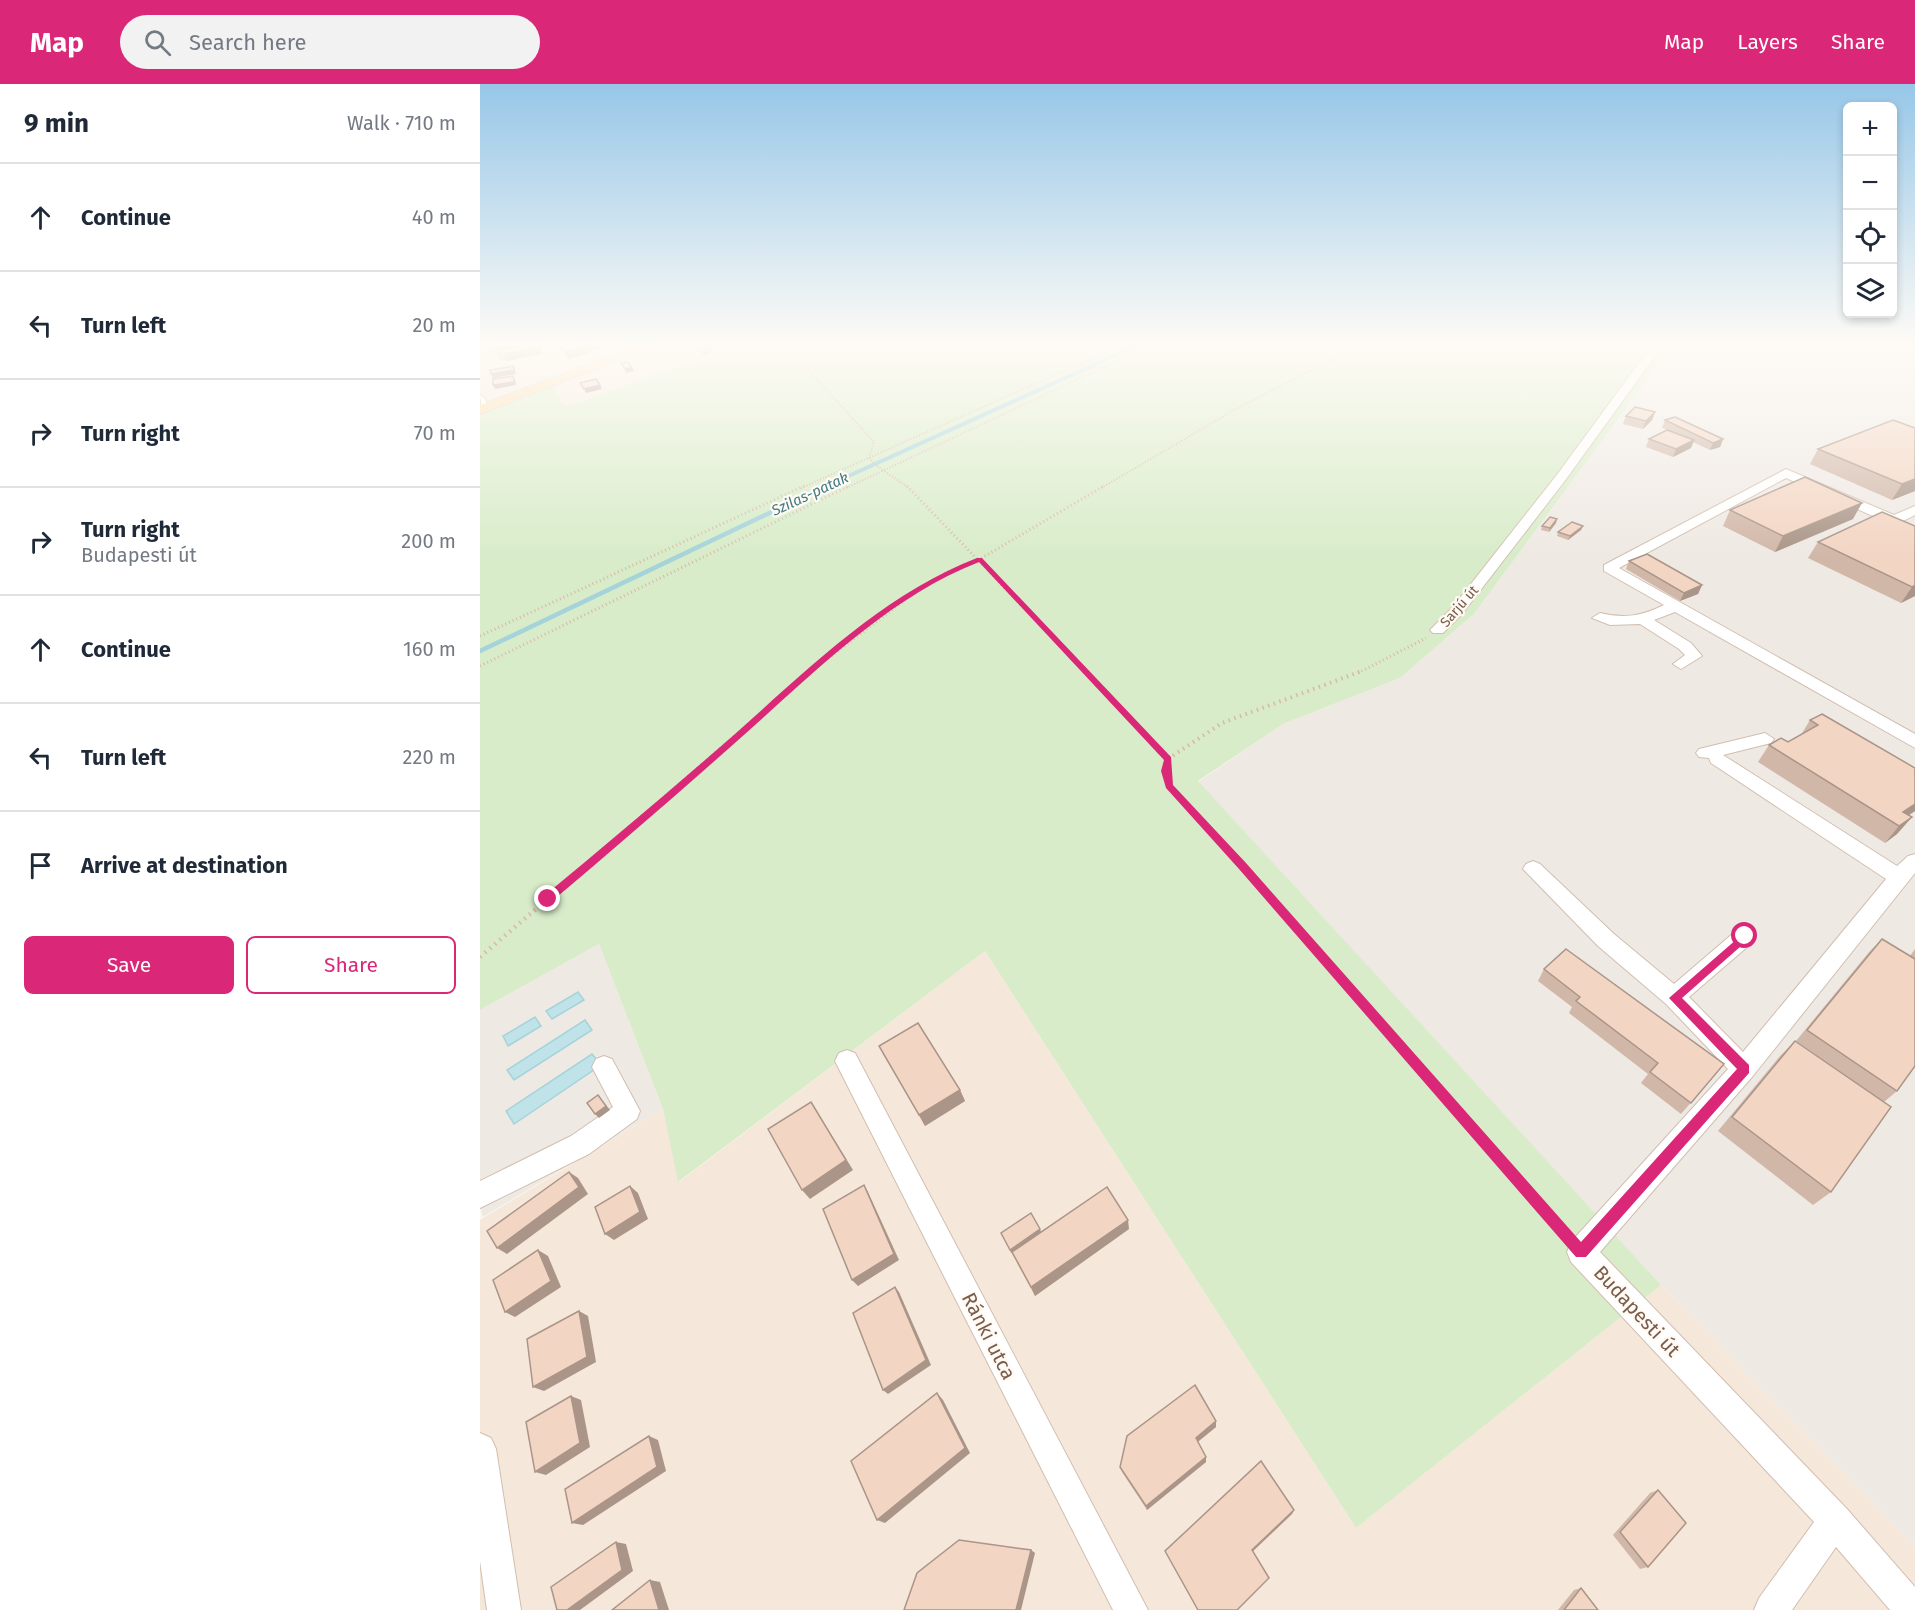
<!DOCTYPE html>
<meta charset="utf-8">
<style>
:root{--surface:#fff;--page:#f2f2f3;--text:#1f2937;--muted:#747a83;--line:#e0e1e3;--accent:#db2777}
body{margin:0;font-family:"Fira Sans",sans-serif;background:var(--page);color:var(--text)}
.controls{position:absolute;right:18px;top:18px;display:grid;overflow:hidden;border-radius:9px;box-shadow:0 3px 9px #0003}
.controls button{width:54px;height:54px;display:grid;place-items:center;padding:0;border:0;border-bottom:2px solid var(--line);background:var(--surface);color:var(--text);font:30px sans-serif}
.stop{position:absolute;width:18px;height:18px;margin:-14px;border:4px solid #db2777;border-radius:50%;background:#fff}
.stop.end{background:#db2777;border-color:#fff;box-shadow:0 2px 6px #0008}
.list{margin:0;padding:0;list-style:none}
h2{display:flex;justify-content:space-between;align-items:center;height:78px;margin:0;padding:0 24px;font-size:26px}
h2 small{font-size:20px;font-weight:400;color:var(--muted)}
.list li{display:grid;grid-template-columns:39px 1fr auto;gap:18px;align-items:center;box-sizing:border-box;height:108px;padding:0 24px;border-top:2px solid var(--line)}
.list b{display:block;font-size:22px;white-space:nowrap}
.list p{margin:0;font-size:20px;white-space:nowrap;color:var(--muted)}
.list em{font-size:20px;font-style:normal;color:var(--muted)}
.actions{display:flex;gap:12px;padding:18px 24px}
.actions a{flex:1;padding:14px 0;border:2px solid var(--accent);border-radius:9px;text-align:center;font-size:21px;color:var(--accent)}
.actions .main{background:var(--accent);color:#fff}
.icon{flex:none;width:33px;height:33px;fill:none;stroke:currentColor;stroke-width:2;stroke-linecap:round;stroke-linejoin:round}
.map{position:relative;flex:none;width:1435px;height:1526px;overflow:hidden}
header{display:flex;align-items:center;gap:36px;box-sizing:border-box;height:84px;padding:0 30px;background:var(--accent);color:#fff}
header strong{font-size:28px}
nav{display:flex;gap:33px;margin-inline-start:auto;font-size:21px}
.search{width:420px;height:54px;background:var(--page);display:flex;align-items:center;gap:15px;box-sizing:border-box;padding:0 21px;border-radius:33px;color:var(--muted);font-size:22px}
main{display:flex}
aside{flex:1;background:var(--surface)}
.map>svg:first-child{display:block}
.residential{fill:#f5e8da}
.industrial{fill:#efe9e4}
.green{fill:#d8ecc9}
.water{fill:#bfe3e8;stroke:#a5d3da;stroke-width:1.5}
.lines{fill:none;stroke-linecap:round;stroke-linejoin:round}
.stream-far1{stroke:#a5d3da;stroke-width:4}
.stream{stroke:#a5d3da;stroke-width:4.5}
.minor-casing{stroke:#d1beb0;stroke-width:2}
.major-casing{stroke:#dad1cd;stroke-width:2}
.path-far4{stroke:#d9b8a5;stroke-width:2;stroke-dasharray:1 2;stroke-linecap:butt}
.path-far3{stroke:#d9b8a5;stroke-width:3;stroke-dasharray:1 3;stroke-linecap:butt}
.path-far2{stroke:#d9b8a5;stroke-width:4;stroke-dasharray:1.5 4.5;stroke-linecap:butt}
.path-far1{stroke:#d9b8a5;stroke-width:4.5;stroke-dasharray:1.5 5;stroke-linecap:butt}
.path{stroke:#d9b8a5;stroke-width:6;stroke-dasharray:2 7;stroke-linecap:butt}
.minor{fill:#fff;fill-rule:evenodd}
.major{fill:#fbd9a5;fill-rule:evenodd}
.wall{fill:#d1b7a8}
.shaded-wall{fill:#aa9588}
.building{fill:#f3d5c3;stroke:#aa9588;stroke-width:1.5}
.route{fill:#db2777}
.labels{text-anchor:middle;stroke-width:4.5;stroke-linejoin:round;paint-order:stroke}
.far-street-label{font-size:14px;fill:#7a5c4d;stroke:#fffaf3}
.far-water-label{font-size:15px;font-style:italic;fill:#437c86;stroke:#fffaf3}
.near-street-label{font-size:20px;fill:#7a5c4d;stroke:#fffaf3}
</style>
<header>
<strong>Map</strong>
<div class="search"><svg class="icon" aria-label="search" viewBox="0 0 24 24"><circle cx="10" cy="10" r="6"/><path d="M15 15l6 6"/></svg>Search here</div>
<nav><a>Map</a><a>Layers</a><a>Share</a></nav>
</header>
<main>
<aside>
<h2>9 min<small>Walk · 710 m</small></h2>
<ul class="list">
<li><svg class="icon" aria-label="ahead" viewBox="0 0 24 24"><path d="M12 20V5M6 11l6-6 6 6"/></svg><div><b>Continue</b></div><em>40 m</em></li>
<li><svg class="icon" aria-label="left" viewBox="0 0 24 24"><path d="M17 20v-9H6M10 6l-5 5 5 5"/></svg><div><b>Turn left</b></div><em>20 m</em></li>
<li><svg class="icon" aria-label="right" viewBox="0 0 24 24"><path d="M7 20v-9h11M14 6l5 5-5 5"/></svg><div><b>Turn right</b></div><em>70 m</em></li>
<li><svg class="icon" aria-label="right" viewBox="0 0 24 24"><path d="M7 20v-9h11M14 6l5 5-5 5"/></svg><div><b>Turn right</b><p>Budapesti út</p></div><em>200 m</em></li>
<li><svg class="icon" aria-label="ahead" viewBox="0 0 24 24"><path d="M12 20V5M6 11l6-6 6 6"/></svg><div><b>Continue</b></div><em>160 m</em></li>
<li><svg class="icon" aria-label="left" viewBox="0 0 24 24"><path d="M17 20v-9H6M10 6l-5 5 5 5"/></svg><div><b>Turn left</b></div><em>220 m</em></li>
<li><svg class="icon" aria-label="arrive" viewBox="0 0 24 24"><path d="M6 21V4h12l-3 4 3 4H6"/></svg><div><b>Arrive at destination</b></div></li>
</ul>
<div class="actions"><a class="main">Save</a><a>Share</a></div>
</aside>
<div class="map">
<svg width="1435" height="1526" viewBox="0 0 1435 1526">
<rect width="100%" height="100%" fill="#fdf6ec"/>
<!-- residential -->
<g class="residential">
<path d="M 0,259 L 266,259 L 85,324 L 0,328 Z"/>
<path d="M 505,867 L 876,1444 L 1181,1201 L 1435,1462 L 1435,1526 L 0,1526 L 0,1136 L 183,1025 L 199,1098 Z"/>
</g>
<!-- industrial -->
<g class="industrial">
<path d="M 1194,259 L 1435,259 L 1435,1462 L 1181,1201 L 718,698 L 803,640 L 920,594 L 994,530 Z"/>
<path d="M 119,860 L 183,1025 L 3,1133 L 0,1122 L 0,926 Z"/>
</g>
<!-- green -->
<path class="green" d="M 266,259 L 1194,259 L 994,530 L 920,594 L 803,640 L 718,697 L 1181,1201 L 876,1444 L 505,867 L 198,1098 L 183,1025 L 119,860 L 0,926 L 0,328 L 72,301 L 85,323 Z"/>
<!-- water -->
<g class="water">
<path d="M 98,908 L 104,916 L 72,935 L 66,927 Z"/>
<path d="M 55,933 L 61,942 L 28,962 L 23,952 Z"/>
<path d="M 105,936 L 112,946 L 34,996 L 27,986 Z"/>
<path d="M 112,970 L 121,981 L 34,1040 L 26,1027 Z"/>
</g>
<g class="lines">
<!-- stream-far1 -->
<path class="stream-far1" d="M 342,404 L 662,259"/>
<!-- stream -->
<path class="stream" d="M 0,567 L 346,402"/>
<!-- minor casing -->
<g class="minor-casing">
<g id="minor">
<path d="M 143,259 L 153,259 L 156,271 L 148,271 Z"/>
<path d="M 1177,259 L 1188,259 L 1170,279 L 1084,398 L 982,530 L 963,549 L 953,549 L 950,546 L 972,524 L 1076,392 L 1162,275 Z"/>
<path d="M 0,311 L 5,314 L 8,325 L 2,328 Z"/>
<path d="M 1306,385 L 1414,431 L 1435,422 L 1435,431 L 1419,439 L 1409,439 L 1306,394 L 1139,484 L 1435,650 L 1435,664 L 1195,528 L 1174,536 L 1211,559 L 1222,572 L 1201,585 L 1193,580 L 1205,571 L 1199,565 L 1160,540 L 1130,541 L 1112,534 L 1120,529 C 1144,535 1162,532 1184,521 L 1124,487 L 1124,481 Z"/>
<path d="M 1285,649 L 1294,655 L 1291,659 L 1243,671 L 1417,782 L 1428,772 L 1435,770 L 1435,789 L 1272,993 L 1120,1168 L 1367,1425 L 1435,1503 L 1435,1526 L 1410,1526 L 1356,1463 L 1312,1526 L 1274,1526 L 1279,1514 L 1334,1438 L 1091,1178 L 1087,1168 L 1091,1158 L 1248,985 L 1186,920 L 1118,862 L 1043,785 L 1046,780 L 1053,777 L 1060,780 L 1134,850 L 1194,900 L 1257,846 L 1265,843 L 1273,846 L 1276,852 L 1273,858 L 1209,913 L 1263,968 L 1406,795 L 1231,679 L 1229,674 L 1219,673 L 1216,669 L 1219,665 Z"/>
<path d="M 367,966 L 375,969 L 668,1526 L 633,1526 L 359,985 L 355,977 L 359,969 Z"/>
<path d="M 124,972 L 132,975 L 160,1027 L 157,1035 L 109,1070 L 0,1124 L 0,1097 L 91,1052 L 133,1023 L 112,983 L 116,975 Z"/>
<path d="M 0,1349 L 11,1354 L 16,1365 L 41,1526 L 7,1526 L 0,1477 Z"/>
</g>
</g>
<!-- major casing -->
<g class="major-casing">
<path id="major" d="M 165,259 L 184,259 L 0,330 L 0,321 Z"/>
</g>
<!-- path-far4 -->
<g class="path-far4">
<path d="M 304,259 L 394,358 L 389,373 L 394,380 L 429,404"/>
<path d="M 321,404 L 647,259"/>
<path d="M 366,404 L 675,259"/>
<path d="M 621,404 L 756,325 L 885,259"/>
</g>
<!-- path-far3 -->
<g class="path-far3">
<path d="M 427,402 L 606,589"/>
<path d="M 0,552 L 324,402"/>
<path d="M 0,582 L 369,402"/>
<path d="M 329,589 L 442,503 L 465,489 L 500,475 L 624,402"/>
<path d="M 878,589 L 946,554"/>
</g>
<!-- path-far2 -->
<g class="path-far2">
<path d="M 604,587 L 688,675"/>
<path d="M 688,675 L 686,687 L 689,702 L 802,827"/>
<path d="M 688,675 L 742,639 L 882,587"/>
<path d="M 54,827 L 330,587"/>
</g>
<!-- path-far1 -->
<g class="path-far1">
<path d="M 801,825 L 1070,1133"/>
<path d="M 0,873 L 56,825"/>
</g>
<!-- path -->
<path class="path" d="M 1069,1131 L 1086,1151"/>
<!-- minor -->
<use href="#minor" class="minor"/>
<!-- major -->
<use href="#major" class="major"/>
</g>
<!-- wall -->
<g class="wall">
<path d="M 7,259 L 36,259 L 37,263 L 62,267 L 63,270 L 27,277 L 20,276 L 16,267 L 10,268 Z"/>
<path d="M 219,259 L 235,259 L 235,260 L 227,263 L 231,264 L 232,268 L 224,271 L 219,269 L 217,266 L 226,263 Z"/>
<path d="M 1175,328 L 1172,336 L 1163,345 L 1143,340 L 1146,332 Z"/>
<path d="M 1185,336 L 1243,355 L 1240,363 L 1230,366 L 1213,358 L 1211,364 L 1193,373 L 1166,363 L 1169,355 L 1188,346 L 1182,344 Z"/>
<path d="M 1435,344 L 1435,407 L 1412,416 L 1330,380 L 1338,365 Z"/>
<path d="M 1250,426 L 1373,435 L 1295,468 L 1243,442 Z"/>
<path d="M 1076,439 L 1069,448 L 1061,446 L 1062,442 Z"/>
<path d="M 1103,442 L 1101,446 L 1088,456 L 1077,452 L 1078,448 Z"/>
<path d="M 1435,442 L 1435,512 L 1421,519 L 1328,474 L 1338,458 Z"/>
<path d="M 1149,477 L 1222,501 L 1218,510 L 1200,517 L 1146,485 Z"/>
<path d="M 1330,636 L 1435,684 L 1435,727 L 1428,731 L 1432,733 L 1417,750 L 1405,759 L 1278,678 L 1289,661 L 1308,658 L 1321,651 Z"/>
<path d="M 1402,855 L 1430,872 L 1435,865 L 1435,982 L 1417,1007 L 1404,1018 L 1316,957 L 1390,867 Z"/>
<path d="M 1064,885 L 1244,980 L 1201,1030 L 1161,999 L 1168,990 L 1089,929 L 1092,923 L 1058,897 Z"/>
<path d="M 1315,957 L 1351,1108 L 1333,1121 L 1238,1047 L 1300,972 Z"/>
<path d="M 399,962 L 480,1006 L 485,1017 L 445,1042 Z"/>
<path d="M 649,1145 L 555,1212 L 521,1149 L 561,1148 Z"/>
<path d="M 736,1337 L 736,1343 L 718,1358 L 726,1373 L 726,1378 L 667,1426 L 642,1388 L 640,1383 Z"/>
<path d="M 1178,1406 L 1168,1483 L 1160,1485 L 1133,1451 L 1170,1409 Z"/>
<path d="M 814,1426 L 812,1430 L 773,1467 L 758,1526 L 718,1526 L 685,1467 Z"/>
<path d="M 1101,1504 L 1118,1526 L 1078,1526 L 1094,1506 Z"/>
</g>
<!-- shaded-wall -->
<g class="shaded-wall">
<path d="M 35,259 L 36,259 L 37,264 L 10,268 L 8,264 Z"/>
<path d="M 113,259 L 119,259 L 121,265 L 88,275 L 85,268 Z"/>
<path d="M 225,259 L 235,259 L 235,260 L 226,263 Z"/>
<path d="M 59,260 L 63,270 L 27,277 L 23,270 Z"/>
<path d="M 231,264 L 232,268 L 224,271 L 222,267 Z"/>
<path d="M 34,282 L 36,290 L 13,294 L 11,290 Z"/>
<path d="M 152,284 L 154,287 L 146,289 L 145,285 Z"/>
<path d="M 33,292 L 35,295 L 36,301 L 15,305 L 13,301 Z"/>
<path d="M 120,301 L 122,305 L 106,309 L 104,305 Z"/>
<path d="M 1175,328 L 1172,336 L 1163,345 L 1166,337 Z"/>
<path d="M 1243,355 L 1240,363 L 1230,366 L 1233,359 Z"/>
<path d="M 1214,356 L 1211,364 L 1193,373 L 1196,365 Z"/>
<path d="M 1435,395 L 1435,407 L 1412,416 L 1422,400 Z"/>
<path d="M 1382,419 L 1373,435 L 1295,468 L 1303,452 Z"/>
<path d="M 1077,435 L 1076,439 L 1069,448 L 1070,444 Z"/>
<path d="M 1103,442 L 1101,446 L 1088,456 L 1090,452 Z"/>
<path d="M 1222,501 L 1218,510 L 1200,517 L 1204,509 Z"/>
<path d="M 1435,501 L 1435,512 L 1421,519 L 1432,503 Z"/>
<path d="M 1435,720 L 1435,727 L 1416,740 L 1423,728 Z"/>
<path d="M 1432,733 L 1417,750 L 1405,759 L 1419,742 Z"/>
<path d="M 480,1006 L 485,1017 L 445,1042 L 439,1031 Z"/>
<path d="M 118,1011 L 130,1026 L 119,1034 L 115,1030 Z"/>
<path d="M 331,1018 L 373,1086 L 330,1115 L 322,1106 Z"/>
<path d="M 89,1088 L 98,1094 L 108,1110 L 27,1170 L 17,1164 Z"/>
<path d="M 384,1101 L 388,1108 L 419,1176 L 378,1202 L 372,1196 Z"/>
<path d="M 150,1102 L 158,1109 L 168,1135 L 134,1156 L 125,1150 Z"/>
<path d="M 648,1136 L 649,1145 L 555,1212 L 551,1203 Z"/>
<path d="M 560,1145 L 561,1148 L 531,1169 L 530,1166 Z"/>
<path d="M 58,1166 L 68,1172 L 81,1203 L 35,1233 L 25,1228 Z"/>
<path d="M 415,1203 L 419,1208 L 451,1281 L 408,1310 L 403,1306 Z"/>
<path d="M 99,1227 L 108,1232 L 116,1278 L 64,1307 L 53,1303 Z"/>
<path d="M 457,1309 L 463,1316 L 490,1369 L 405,1439 L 397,1436 Z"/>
<path d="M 91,1312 L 101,1316 L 110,1363 L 66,1391 L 55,1388 Z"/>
<path d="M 736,1337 L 736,1343 L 716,1359 L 716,1354 Z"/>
<path d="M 169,1352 L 178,1356 L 186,1387 L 103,1441 L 92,1439 Z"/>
<path d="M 726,1373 L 726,1378 L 667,1426 L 666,1422 Z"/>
<path d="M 814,1426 L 812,1430 L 771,1469 L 772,1466 Z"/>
<path d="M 136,1458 L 146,1460 L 153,1487 L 100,1526 L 87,1526 Z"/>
<path d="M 551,1466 L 555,1469 L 541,1526 L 536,1526 Z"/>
<path d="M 170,1496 L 180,1498 L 189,1526 L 179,1526 Z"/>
</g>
<!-- building -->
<g class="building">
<path d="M 12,259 L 35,259 L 35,260 L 8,264 L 8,260 Z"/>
<path d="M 95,259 L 113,259 L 85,268 L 81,264 Z"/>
<path d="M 59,260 L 60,263 L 23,270 L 17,269 L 16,266 Z"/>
<path d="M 226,262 L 231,264 L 222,267 L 217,266 Z"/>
<path d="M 148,278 L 152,284 L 145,285 L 141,279 Z"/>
<path d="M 34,282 L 34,286 L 11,290 L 10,286 Z"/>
<path d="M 33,292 L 34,298 L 13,301 L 13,295 Z"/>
<path d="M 116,295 L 120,301 L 104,305 L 100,299 Z"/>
<path d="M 1155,323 L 1175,328 L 1166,337 L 1146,332 Z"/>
<path d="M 1195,333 L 1243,355 L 1233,359 L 1185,336 Z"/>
<path d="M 1413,336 L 1435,344 L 1435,395 L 1422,400 L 1338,365 Z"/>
<path d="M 1187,346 L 1214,356 L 1196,365 L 1169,355 Z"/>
<path d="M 1325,393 L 1382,419 L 1303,452 L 1250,426 Z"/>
<path d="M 1402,428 L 1435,442 L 1435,501 L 1432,503 L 1338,458 Z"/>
<path d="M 1070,433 L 1077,435 L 1070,444 L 1062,442 Z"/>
<path d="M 1092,438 L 1103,442 L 1090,452 L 1078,448 Z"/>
<path d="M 1167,470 L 1222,501 L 1204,509 L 1149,477 Z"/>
<path d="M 1342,630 L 1435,684 L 1435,720 L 1423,728 L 1432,733 L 1419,742 L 1289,661 L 1301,654 L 1308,658 L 1338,641 L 1330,636 Z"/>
<path d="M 1402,855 L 1435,875 L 1435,982 L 1417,1007 L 1327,946 Z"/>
<path d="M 1086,865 L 1244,980 L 1211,1019 L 1170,988 L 1178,979 L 1096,917 L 1100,913 L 1064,885 Z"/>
<path d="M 438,939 L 480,1006 L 439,1031 L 399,962 Z"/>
<path d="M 1315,957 L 1411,1023 L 1351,1108 L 1252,1033 Z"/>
<path d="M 118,1011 L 126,1022 L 115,1030 L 107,1019 Z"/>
<path d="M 331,1018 L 366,1076 L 322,1106 L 288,1045 Z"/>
<path d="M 89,1088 L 99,1103 L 17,1164 L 7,1147 Z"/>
<path d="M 384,1101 L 414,1170 L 372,1196 L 343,1125 Z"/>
<path d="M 150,1102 L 160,1128 L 125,1150 L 115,1123 Z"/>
<path d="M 627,1103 L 648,1136 L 551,1203 L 532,1168 Z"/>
<path d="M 551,1129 L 560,1145 L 530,1166 L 521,1149 Z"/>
<path d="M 58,1166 L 71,1197 L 25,1228 L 13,1196 Z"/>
<path d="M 415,1203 L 446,1276 L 403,1306 L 373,1229 Z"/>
<path d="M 99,1227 L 107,1273 L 53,1303 L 47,1255 Z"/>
<path d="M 715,1301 L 736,1337 L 716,1354 L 726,1373 L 666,1422 L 640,1383 L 647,1352 Z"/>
<path d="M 457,1309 L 485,1364 L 397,1436 L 371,1377 Z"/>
<path d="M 91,1312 L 100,1359 L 55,1388 L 46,1338 Z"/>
<path d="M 169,1352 L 177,1383 L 92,1439 L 85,1405 Z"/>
<path d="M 781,1377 L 814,1426 L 772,1466 L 789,1494 L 757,1526 L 718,1526 L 685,1467 Z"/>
<path d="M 1178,1406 L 1206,1439 L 1168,1483 L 1140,1448 Z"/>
<path d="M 479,1456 L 551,1466 L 536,1526 L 424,1526 L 437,1489 Z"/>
<path d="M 136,1458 L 142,1486 L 87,1526 L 77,1526 L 71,1503 Z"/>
<path d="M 170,1496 L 179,1526 L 132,1526 Z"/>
<path d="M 1101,1504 L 1118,1526 L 1084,1526 Z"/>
</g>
<!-- sky -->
<linearGradient id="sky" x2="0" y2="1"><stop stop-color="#97c7e8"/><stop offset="0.55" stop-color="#fefbf6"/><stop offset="1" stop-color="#fefbf6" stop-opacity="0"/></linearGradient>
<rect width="1435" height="473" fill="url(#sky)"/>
<!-- route -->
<path class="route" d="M 497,474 L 502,474 L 691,673 L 693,701 L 766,779 L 1101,1158 L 1257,985 L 1189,914 L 1265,848 L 1269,849 L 1269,855 L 1202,914 L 1269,981 L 1269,989 L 1106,1173 L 1096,1173 L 759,785 L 686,704 L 681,687 L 684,676 L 499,478 C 409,513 336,587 265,650 C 201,707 136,763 71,818 L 64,818 L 64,812 C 128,759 192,705 255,650 C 329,584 404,510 497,474 Z"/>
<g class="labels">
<!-- far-street labels -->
<g class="far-street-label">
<text transform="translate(979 522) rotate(-49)" y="5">Sarjú út</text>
</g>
<!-- far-water labels -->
<g class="far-water-label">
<text transform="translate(330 410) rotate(-25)" y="5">Szilas-patak</text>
</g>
<!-- near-street labels -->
<g class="near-street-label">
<text transform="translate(1157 1227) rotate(47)" y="7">Budapesti út</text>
<text transform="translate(509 1252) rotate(63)" y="7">Ránki utca</text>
</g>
</g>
</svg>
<div class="controls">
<button>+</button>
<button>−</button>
<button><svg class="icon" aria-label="locate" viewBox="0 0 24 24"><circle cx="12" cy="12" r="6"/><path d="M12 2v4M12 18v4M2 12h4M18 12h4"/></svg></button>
<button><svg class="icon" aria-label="layers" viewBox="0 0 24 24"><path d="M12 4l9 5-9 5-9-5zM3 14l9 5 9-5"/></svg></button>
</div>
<div class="stop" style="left:1265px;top:852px"></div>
<div class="stop end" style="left:68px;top:815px"></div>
</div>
</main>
